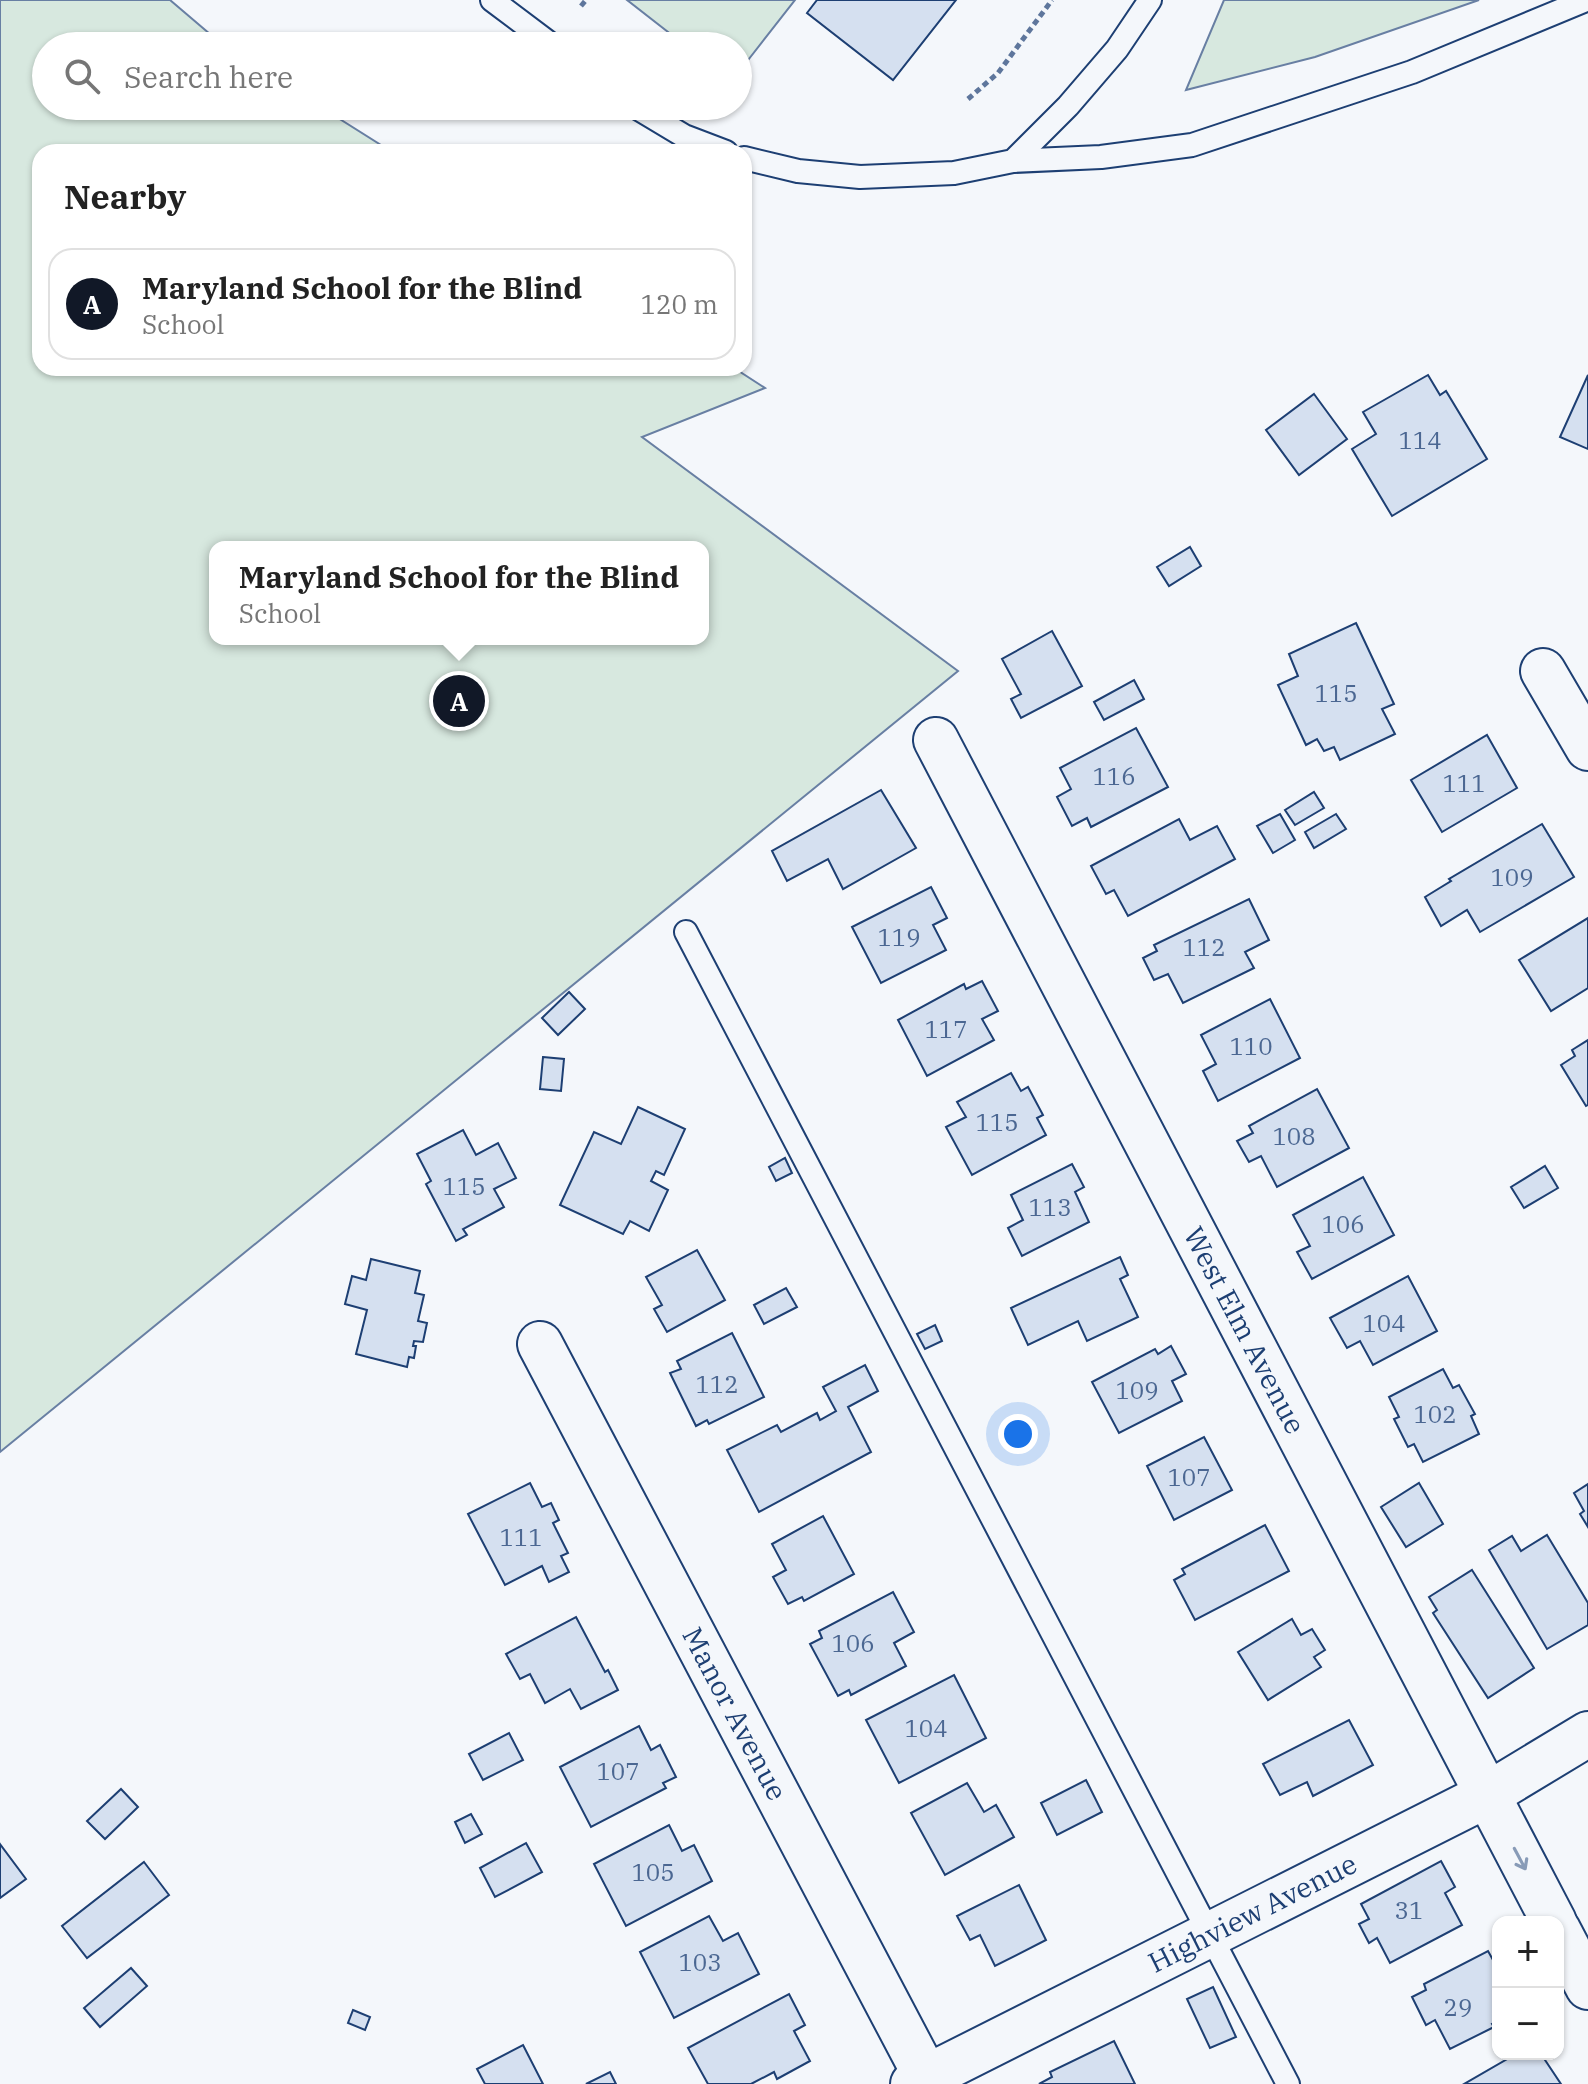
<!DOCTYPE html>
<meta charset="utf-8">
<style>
:root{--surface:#fff;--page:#f2f2f2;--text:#222;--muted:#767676;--line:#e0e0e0;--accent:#111827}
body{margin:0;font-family:"IBM Plex Serif",serif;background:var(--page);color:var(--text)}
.controls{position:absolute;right:24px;bottom:24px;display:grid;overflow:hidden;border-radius:16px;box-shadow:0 2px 6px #0004}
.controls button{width:72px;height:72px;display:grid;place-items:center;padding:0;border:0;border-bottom:2px solid var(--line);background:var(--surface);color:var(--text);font:40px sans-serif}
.you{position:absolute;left:1018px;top:1434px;width:28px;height:28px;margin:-20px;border:6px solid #fff;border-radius:50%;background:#1a73e8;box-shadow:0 0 0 12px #1a73e833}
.badge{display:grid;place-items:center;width:52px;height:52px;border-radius:50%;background:var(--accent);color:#fff;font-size:26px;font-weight:700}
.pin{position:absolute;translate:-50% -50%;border:4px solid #fff;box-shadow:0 2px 8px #0006}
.popup{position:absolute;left:209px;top:541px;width:500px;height:104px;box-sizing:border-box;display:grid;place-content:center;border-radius:16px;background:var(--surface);filter:drop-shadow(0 2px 6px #0005);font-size:26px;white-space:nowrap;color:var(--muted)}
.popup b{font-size:30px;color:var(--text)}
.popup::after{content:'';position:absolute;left:50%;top:100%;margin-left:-16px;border:16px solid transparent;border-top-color:var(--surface)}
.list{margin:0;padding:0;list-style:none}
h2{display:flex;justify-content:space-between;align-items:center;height:104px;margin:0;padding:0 32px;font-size:34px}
h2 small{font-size:26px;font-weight:400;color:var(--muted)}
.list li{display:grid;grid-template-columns:52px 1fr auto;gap:24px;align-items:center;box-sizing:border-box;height:112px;margin:0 16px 16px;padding:0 16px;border:2px solid var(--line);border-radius:24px}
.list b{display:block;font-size:30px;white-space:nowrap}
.list p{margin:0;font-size:26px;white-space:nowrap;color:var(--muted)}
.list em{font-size:26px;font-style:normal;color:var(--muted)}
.icon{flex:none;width:44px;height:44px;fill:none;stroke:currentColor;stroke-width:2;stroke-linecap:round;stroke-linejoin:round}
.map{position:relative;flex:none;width:1588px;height:2084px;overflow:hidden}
.search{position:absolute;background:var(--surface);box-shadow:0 2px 6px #0004;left:32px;top:32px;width:720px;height:88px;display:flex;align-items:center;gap:20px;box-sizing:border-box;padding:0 28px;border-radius:44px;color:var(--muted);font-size:30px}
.panel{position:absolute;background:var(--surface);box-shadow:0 2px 6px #0004;left:32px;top:144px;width:720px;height:232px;border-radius:24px}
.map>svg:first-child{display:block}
.green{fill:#d7e8df;stroke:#687fa3;stroke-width:2;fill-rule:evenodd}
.building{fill:#d5e0f0;stroke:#1d3f73;stroke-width:2}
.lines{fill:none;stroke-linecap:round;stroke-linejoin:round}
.lane-casing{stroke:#1d3f73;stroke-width:26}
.street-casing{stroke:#1d3f73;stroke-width:48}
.path{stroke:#5e769c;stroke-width:5;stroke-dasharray:6 4;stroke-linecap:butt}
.lane{stroke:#f4f7fb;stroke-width:22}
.street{stroke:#f4f7fb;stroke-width:44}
.oneway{stroke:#889bb7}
.labels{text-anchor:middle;stroke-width:6;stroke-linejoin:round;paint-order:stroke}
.number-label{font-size:24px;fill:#4b6792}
.street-label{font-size:28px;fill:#1d3f73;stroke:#f4f7fb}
</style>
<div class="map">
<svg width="1588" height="2084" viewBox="0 0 1588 2084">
<rect width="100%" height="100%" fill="#f4f7fb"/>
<!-- green -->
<g class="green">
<path d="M 0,0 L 170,0 L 224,46 L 46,46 L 46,106 L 319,106 L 392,152 L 40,152 L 40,368 L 734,368 L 765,388 L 642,437 L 958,671 L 0,1452 ZM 703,547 L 703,639 L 215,639 L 215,547 Z"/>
<path d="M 627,0 L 795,0 L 745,64 L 738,66 L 738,46 L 686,46 Z"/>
<path d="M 1224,0 L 1479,0 L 1315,57 L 1186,90 Z"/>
</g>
<!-- building -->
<g class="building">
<path d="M 817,0 L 956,0 L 893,80 L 807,13 Z"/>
<path d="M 1428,375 L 1440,395 L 1446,391 L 1487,459 L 1392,516 L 1352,449 L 1376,434 L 1363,412 Z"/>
<path d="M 1588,375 L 1588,449 L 1560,437 Z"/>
<path d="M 1314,394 L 1347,439 L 1299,475 L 1266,430 Z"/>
<path d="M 1190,547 L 1201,566 L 1169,586 L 1157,567 Z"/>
<path d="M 1356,623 L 1394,704 L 1382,709 L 1395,734 L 1340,760 L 1334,747 L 1324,751 L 1317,739 L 1306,745 L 1278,685 L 1298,676 L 1289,654 Z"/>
<path d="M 1052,631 L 1082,686 L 1021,718 L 1011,699 L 1021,694 L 1002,659 Z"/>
<path d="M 1134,680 L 1144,699 L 1104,720 L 1094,702 Z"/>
<path d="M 1136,728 L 1168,787 L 1091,827 L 1087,818 L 1072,826 L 1057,797 L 1071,789 L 1060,768 Z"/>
<path d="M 1487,735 L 1517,788 L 1442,832 L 1411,780 Z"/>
<path d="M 881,790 L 916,848 L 843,889 L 828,859 L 787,881 L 772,851 Z"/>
<path d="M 1314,792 L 1324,808 L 1295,825 L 1285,810 Z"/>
<path d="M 1280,814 L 1295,840 L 1273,853 L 1257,826 Z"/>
<path d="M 1336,814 L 1346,829 L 1314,848 L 1305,832 Z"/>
<path d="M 1179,819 L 1190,840 L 1217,826 L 1235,859 L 1128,916 L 1114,890 L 1106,894 L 1091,866 Z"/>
<path d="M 1542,824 L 1574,877 L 1480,932 L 1467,910 L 1441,926 L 1425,897 L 1451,881 L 1449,879 Z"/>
<path d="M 931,887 L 947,918 L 933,925 L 946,950 L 881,983 L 852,927 Z"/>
<path d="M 1249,899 L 1269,940 L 1245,952 L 1254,968 L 1183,1003 L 1168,974 L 1154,980 L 1143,958 L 1157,951 L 1154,945 Z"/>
<path d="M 1588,918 L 1588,988 L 1551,1011 L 1519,960 Z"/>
<path d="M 982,981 L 998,1011 L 982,1019 L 994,1040 L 927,1076 L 898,1020 L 964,984 L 966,989 Z"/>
<path d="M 569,992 L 585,1009 L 558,1035 L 542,1018 Z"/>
<path d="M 1270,999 L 1300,1058 L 1218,1101 L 1203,1071 L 1216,1064 L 1201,1035 Z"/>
<path d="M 1588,1040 L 1588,1105 L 1586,1106 L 1561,1065 L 1575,1056 L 1572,1050 Z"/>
<path d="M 543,1057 L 564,1059 L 561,1091 L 540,1089 Z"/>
<path d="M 1011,1073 L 1021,1091 L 1028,1087 L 1043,1115 L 1037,1118 L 1046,1135 L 972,1175 L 946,1127 L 966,1117 L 957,1102 Z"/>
<path d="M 1317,1089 L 1349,1148 L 1277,1187 L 1261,1156 L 1249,1162 L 1237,1141 L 1253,1133 L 1249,1126 Z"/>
<path d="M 638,1107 L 685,1129 L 664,1175 L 656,1171 L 651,1181 L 668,1190 L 649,1231 L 630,1221 L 623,1234 L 560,1205 L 594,1132 L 621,1144 Z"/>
<path d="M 463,1130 L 476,1155 L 498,1143 L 516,1178 L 494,1189 L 504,1207 L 463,1229 L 467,1235 L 456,1241 L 426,1184 L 431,1181 L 417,1154 Z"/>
<path d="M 785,1158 L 792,1173 L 776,1181 L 769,1167 Z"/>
<path d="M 1072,1164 L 1084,1187 L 1075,1192 L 1089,1222 L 1022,1256 L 1008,1228 L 1023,1220 L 1011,1195 Z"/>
<path d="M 1545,1166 L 1558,1188 L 1524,1208 L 1511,1187 Z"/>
<path d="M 1363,1177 L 1394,1235 L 1312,1279 L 1297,1252 L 1310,1246 L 1293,1215 Z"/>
<path d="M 697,1250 L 725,1300 L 667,1332 L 654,1309 L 662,1305 L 646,1277 Z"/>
<path d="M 1120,1257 L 1128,1275 L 1120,1279 L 1138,1317 L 1087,1341 L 1078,1321 L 1028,1345 L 1011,1308 Z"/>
<path d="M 371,1259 L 420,1271 L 415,1293 L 424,1295 L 418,1321 L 427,1323 L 423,1342 L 414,1341 L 413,1346 L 416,1346 L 414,1358 L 409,1357 L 407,1367 L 356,1354 L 367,1310 L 345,1304 L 352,1276 L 366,1280 Z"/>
<path d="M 1408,1276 L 1437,1331 L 1373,1365 L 1360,1341 L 1347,1348 L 1330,1318 Z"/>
<path d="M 786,1288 L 797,1307 L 764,1324 L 754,1305 Z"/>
<path d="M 935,1325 L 942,1341 L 925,1349 L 917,1334 Z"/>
<path d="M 732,1333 L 764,1397 L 709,1424 L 707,1420 L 696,1426 L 670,1373 L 681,1369 L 677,1361 Z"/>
<path d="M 1171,1346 L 1186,1374 L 1172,1381 L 1182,1401 L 1119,1433 L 1092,1382 L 1155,1349 L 1158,1354 Z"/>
<path d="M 865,1365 L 878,1391 L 848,1407 L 871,1452 L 759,1512 L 727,1450 L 777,1425 L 781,1432 L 817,1413 L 820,1420 L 836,1411 L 823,1387 Z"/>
<path d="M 1443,1369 L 1453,1388 L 1459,1385 L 1475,1414 L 1471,1416 L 1479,1434 L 1423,1462 L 1414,1444 L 1408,1447 L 1394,1419 L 1399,1417 L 1389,1397 Z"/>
<path d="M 1204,1437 L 1232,1490 L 1174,1520 L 1147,1466 Z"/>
<path d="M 530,1483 L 542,1507 L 551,1503 L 559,1520 L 553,1523 L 568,1553 L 561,1556 L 569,1572 L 549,1582 L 542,1566 L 505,1585 L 468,1514 Z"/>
<path d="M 1419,1483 L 1443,1524 L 1406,1547 L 1381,1507 Z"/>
<path d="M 1588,1484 L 1588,1527 L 1580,1514 L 1584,1511 L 1574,1493 Z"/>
<path d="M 823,1516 L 854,1574 L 804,1601 L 802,1597 L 788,1604 L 773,1577 L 786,1570 L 772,1544 Z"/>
<path d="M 1265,1525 L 1289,1571 L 1195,1620 L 1174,1580 L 1185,1574 L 1182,1569 Z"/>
<path d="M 1547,1535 L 1588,1603 L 1588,1625 L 1547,1649 L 1489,1550 L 1512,1536 L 1521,1551 Z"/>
<path d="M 1472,1570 L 1534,1668 L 1488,1698 L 1433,1613 L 1437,1610 L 1429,1597 Z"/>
<path d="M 893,1592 L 914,1632 L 894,1643 L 906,1666 L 851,1695 L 849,1690 L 838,1696 L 810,1644 L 822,1638 L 819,1631 Z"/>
<path d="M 576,1617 L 605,1672 L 608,1670 L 618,1690 L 581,1709 L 570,1689 L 545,1703 L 530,1674 L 520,1679 L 506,1654 Z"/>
<path d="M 1292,1619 L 1301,1635 L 1312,1629 L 1325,1650 L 1314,1657 L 1321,1667 L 1268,1700 L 1238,1652 Z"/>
<path d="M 954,1675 L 986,1738 L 899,1783 L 866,1720 Z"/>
<path d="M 1349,1720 L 1373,1765 L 1313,1796 L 1307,1782 L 1280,1795 L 1263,1764 Z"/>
<path d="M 639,1726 L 651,1750 L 660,1745 L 676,1777 L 663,1783 L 666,1788 L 591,1827 L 560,1767 Z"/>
<path d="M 509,1733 L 523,1760 L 483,1780 L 469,1754 Z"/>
<path d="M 1086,1780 L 1102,1812 L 1057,1835 L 1041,1803 Z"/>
<path d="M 967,1783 L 984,1812 L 996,1805 L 1014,1837 L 945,1875 L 911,1813 Z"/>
<path d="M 121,1789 L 138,1807 L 105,1839 L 87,1821 Z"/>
<path d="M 471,1814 L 482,1834 L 465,1843 L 455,1822 Z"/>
<path d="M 669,1825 L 682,1851 L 694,1845 L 712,1881 L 626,1926 L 594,1864 Z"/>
<path d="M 526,1843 L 542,1872 L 495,1897 L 480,1868 Z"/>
<path d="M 0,1844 L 26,1879 L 0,1898 Z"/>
<path d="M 1441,1861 L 1455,1887 L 1445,1893 L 1462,1925 L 1390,1963 L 1377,1938 L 1369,1943 L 1359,1924 L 1369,1919 L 1361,1904 Z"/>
<path d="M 144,1862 L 169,1895 L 87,1958 L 62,1926 Z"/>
<path d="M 1019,1885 L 1046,1940 L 995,1966 L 980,1935 L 970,1940 L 957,1916 Z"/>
<path d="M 709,1916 L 723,1941 L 738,1933 L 759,1974 L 674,2018 L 640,1952 Z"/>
<path d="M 1488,1951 L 1498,1969 L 1498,2021 L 1492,2024 L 1494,2027 L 1450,2049 L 1435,2020 L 1426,2025 L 1412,1997 L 1426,1990 L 1424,1984 Z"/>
<path d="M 131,1968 L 147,1986 L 100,2027 L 84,2008 Z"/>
<path d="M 1213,1987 L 1236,2037 L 1210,2048 L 1187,1999 Z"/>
<path d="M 789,1994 L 805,2025 L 794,2031 L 810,2061 L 777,2079 L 774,2072 L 751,2084 L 708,2084 L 688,2048 Z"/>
<path d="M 353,2010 L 370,2017 L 365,2030 L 348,2023 Z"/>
<path d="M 1114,2041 L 1135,2084 L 1039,2084 L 1052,2077 L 1050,2072 Z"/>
<path d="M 523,2045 L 543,2084 L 485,2084 L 477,2069 Z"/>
<path d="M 1516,2054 L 1541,2054 L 1561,2084 L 1464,2084 Z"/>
<path d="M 610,2072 L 616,2084 L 586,2084 Z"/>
</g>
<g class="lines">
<!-- lane casing -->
<g class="lane-casing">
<g id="lane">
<path d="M 492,0 L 553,46"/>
<path d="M 634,106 L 684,136 L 726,152"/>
<path d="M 744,158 L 798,171 L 860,177 L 954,173 L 1013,161 L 1068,106 L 1117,49 L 1150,0"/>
<path d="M 1013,161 L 1101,157 L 1192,145 L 1412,72 L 1586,0"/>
<path d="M 686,932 L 1288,2084"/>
</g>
</g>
<!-- street casing -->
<g class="street-casing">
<g id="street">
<path d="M 1543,671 L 1588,748"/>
<path id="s1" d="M 936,740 L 1554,1922"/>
<path id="s2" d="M 540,1344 L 930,2084"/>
<path d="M 1558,1930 L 1588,1987"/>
<path id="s3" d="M 913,2084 L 1487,1795 L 1588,1734"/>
</g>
</g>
<!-- path -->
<g class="path">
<path d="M 581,6 L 586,0"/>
<path d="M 968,99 L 998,73 L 1052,0"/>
</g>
<!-- lane -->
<use href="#lane" class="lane"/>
<!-- street -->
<use href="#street" class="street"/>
</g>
<!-- one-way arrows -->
<defs><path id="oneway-shaft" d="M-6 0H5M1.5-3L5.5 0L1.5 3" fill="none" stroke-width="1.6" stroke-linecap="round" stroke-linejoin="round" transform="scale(2)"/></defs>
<use class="oneway" href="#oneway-shaft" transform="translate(1520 1859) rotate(62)"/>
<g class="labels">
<!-- number labels -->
<g class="number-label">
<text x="1420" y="449">114</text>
<text x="1336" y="702">115</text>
<text x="1114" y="785">116</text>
<text x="1464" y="792">111</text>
<text x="1512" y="886">109</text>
<text x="899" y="946">119</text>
<text x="1204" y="956">112</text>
<text x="946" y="1038">117</text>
<text x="1251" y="1055">110</text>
<text x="997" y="1131">115</text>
<text x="1294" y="1145">108</text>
<text x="464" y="1195">115</text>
<text x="1050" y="1216">113</text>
<text x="1343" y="1233">106</text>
<text x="1384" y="1332">104</text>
<text x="717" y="1393">112</text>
<text x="1137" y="1399">109</text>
<text x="1435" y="1423">102</text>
<text x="1189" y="1486">107</text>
<text x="521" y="1546">111</text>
<text x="853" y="1652">106</text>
<text x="926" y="1737">104</text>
<text x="618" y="1780">107</text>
<text x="653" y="1881">105</text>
<text x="1409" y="1919">31</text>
<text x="700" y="1971">103</text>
<text x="1458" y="2016">29</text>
</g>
<!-- street labels -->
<g class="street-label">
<text dy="10" stroke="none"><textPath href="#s1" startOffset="666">West Elm Avenue</textPath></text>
<text dy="10" stroke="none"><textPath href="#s2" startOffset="418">Manor Avenue</textPath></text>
<text dy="10" stroke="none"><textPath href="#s3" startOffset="380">Highview Avenue</textPath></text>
</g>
</g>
</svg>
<div class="controls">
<button>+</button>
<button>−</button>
</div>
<div class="you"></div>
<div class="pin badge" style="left:459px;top:701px">A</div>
<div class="popup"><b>Maryland School for the Blind</b>School</div>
<div class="search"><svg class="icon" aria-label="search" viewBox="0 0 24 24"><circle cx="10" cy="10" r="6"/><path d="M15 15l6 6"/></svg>Search here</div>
<section class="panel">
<h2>Nearby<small></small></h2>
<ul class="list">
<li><span class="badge">A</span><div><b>Maryland School for the Blind</b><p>School</p></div><em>120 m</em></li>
</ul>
</section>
</div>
